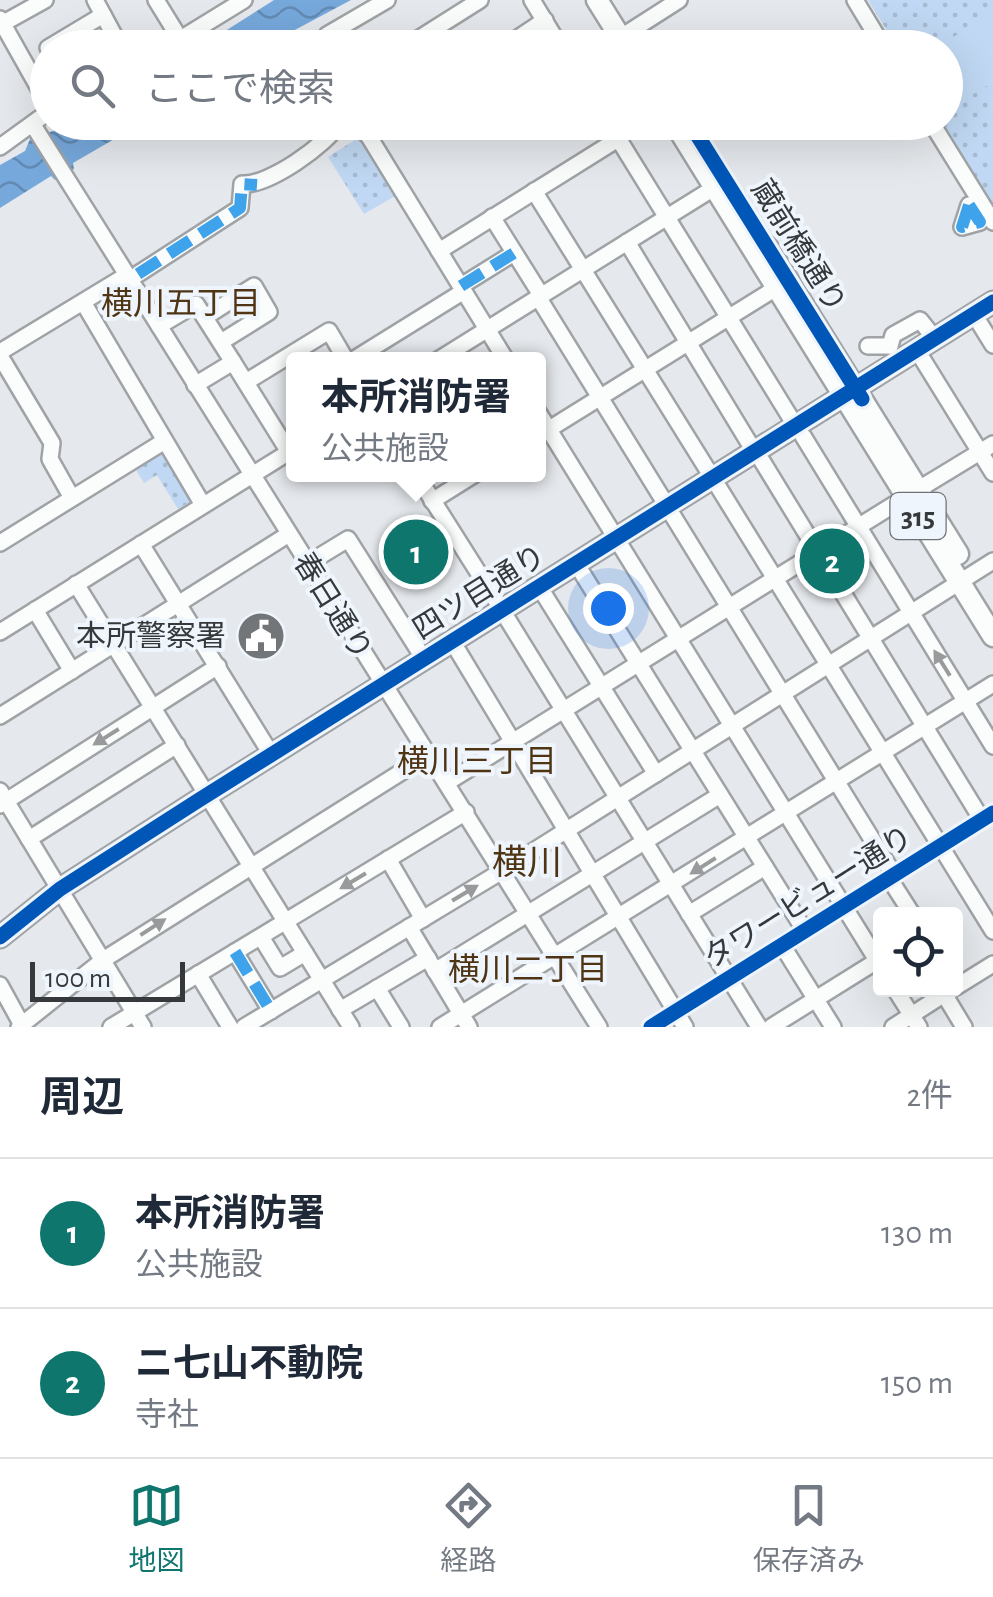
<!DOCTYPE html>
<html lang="ja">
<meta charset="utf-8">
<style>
:root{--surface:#fff;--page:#f2f2f3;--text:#1f2937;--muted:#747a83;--line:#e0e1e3;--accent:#0f766e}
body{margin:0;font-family:"Alegreya Sans","Noto Sans JP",sans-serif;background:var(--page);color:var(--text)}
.controls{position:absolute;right:30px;bottom:30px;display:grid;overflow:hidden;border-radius:10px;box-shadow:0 10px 40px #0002}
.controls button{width:90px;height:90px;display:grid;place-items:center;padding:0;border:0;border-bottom:2px solid var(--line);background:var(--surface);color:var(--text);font:50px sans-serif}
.scale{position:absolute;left:30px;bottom:25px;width:155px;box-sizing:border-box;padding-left:10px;border:5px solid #36393b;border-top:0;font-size:28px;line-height:35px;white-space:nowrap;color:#36393b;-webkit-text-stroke:8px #eff5fc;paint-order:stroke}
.you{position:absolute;left:608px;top:608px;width:35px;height:35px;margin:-25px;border:8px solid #fff;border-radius:50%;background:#1a73e8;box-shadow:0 0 0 15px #1a73e833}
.badge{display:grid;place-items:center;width:65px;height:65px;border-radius:50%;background:var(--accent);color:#fff;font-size:32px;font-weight:700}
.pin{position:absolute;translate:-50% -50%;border:5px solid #fff;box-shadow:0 2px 10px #0006}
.popup{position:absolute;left:286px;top:352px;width:260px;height:130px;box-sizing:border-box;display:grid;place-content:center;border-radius:10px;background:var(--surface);filter:drop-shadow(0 2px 8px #0005);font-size:32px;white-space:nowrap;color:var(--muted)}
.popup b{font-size:38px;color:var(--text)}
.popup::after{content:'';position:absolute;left:50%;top:100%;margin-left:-20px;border:20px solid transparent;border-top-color:var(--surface)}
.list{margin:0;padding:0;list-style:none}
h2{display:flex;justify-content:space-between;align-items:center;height:130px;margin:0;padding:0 40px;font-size:42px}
h2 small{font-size:32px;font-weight:400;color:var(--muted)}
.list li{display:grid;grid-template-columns:65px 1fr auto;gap:30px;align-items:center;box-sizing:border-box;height:150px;padding:0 40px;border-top:2px solid var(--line)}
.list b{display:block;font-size:38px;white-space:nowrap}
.list p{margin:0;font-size:32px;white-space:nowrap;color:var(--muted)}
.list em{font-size:32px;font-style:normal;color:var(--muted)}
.icon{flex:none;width:55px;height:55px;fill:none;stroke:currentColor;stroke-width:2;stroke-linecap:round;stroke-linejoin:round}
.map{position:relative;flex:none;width:993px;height:1027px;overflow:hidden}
.search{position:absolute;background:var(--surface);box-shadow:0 10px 40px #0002;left:30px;right:30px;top:30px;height:110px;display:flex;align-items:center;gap:25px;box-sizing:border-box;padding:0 35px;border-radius:55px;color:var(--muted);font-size:38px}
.sheet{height:430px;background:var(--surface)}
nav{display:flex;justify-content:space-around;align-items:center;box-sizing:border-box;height:140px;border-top:2px solid var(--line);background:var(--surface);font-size:28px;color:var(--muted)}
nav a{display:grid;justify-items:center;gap:5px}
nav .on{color:var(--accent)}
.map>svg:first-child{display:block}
.grass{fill:url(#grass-dots)}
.pitch{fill:#c0d8f3}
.water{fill:url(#water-waves)}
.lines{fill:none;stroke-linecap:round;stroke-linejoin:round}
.minor-casing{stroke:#a0a3a6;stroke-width:20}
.major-casing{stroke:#a0a3a6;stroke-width:25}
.minor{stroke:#fbfcfc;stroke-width:15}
.major{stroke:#fbfcfc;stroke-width:20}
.quiet{stroke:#3fa3ec;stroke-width:12;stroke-dasharray:25 12;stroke-linecap:butt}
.cycleway-casing{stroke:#eff5fc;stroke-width:21}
.cycleway{stroke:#0057b8;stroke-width:15}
.oneway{fill:#989a9c}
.labels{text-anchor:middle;stroke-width:8;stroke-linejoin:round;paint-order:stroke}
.shield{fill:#eff5fc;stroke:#6e7175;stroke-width:2.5}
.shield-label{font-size:28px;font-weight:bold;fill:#36393b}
.street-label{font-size:30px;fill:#36393b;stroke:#eff5fc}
.poi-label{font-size:30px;fill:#36393b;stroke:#eff5fc;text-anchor:end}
.neighbourhood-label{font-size:32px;fill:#4f3514;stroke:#eff5fc}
.quarter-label{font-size:35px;fill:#4f3514;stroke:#eff5fc}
</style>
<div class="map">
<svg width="993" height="1027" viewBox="0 0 993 1027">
<defs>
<pattern id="grass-dots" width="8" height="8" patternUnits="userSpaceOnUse" patternTransform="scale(2.5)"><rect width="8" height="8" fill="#c0d8f3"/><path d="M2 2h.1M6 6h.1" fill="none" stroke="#a6bad1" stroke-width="1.8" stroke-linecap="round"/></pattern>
<pattern id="water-waves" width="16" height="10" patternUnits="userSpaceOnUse" patternTransform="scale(2.5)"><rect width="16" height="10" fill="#76a8db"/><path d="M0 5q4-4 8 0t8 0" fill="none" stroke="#628ab3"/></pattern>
</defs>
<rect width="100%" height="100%" fill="#e5e8ec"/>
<!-- grass -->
<g class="grass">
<path d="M 868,0 L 993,0 L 993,204 L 943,123 L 946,48 L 897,47 Z"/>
<path d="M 358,138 L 395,196 L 364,214 L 328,157 Z"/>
<path d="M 154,452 L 163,454 L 191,501 L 178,509 L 157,475 L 144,483 L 133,465 Z"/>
</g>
<!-- pitch -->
<path class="pitch" d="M 993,14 L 993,82 L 958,103 L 946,81 L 946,48 L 936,47 Z"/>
<!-- water -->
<g class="water">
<path d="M 274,0 L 351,0 L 263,47 L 200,47 Z"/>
<path d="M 76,123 L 142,123 L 73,163 L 74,169 L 55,180 L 51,176 L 0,208 L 0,165 L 25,151 L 30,139 Z"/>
</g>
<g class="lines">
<!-- minor casing -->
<g class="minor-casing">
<g id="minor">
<path d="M 95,0 L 121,48"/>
<path d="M 156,0 L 180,39"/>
<path d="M 532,0 L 561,48"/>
<path d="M 855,0 L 884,48"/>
<path d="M 0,19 L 45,99 L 46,111"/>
<path d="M 0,25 L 45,0"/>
<path d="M 48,48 L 103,15"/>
<path d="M 166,48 L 244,0"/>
<path d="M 322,48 L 327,35 L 387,0"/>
<path d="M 404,48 L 480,0"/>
<path d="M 503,48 L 545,20"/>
<path d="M 604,48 L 679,0"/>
<path d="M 360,122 L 506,360"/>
<path d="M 608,122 L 795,425"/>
<path d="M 931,122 L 993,222"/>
<path d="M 33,125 L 599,1027"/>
<path d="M 366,134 L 384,122"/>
<path d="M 0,147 L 40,118"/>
<path d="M 534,191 L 712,477"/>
<path d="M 969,205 L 980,222 L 962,227 Z"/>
<path d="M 492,217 L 541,295"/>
<path d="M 627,242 L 754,451"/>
<path d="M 439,251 L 618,139"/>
<path d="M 138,274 L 240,208 L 242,184 C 268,186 327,145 340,122"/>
<path d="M 461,286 L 514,253"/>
<path d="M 538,297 L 667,506"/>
<path d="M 83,302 L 203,505"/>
<path d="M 205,317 L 254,286 L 269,312 L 221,342"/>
<path d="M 980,324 L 993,345"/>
<path d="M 159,326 L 196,304 L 233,362"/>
<path d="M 868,346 L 890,346"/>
<path d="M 890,346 L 893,335 L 920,320 L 935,339"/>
<path d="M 0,352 L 127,275"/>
<path d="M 0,356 L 52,443 L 50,459 L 72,498"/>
<path d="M 353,360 L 464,291"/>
<path d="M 438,360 L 725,181"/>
<path d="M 923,360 L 993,473"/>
<path d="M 246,382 L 329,331 L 346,360"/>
<path d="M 195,385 L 233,362 L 289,452"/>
<path d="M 538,412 L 880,965"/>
<path d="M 538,436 L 776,288"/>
<path d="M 803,436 L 993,746"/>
<path d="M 762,461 L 982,820"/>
<path d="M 416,474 L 502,610"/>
<path d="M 719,488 L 993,931"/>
<path d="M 919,489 L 993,444"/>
<path d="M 432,501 L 475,474"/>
<path d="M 673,516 L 894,875"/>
<path d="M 0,543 L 163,442"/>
<path d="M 141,544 L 271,754"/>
<path d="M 307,564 L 348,539 L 424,659"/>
<path d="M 582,573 L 805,931"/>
<path d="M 76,584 L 351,1027"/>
<path d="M 545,596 L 656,774"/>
<path d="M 35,610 L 72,671"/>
<path d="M 508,620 L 759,1027"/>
<path d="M 0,632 L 294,449"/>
<path d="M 458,651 L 685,1027"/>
<path d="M 0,716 L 289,534"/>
<path d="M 448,782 L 906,497"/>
<path d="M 0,791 L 143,1027"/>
<path d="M 0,805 L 218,666"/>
<path d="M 29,839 L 177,745"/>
<path d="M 388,859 L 423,919"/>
<path d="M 889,878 L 912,914"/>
<path d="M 689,914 L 765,867"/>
<path d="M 409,927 L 469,1027"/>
<path d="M 261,937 L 280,968 L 305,953"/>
<path d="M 782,945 L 833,1027"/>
<path d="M 235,952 L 271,1011"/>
<path d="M 435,971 L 720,795"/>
<path d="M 198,974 L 230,1027"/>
<path d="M 0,985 L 22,1025"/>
<path d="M 956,987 L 993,964"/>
<path d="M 377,988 L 401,1027"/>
<path d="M 895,989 L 919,1027"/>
<path d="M 944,994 L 964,1027"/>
<path d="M 340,1010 L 428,958"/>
<path d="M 19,1027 L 103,960 L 430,754"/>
<path d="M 111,1027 L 466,812"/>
<path d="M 244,1027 L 502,871 L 993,561"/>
<path d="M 440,1027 L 993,684"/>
<path d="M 651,1027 L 993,813"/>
<path d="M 771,1027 L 880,959"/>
<path d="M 893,1027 L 952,989"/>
</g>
</g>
<!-- major casing -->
<g class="major-casing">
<g id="major">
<path d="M 597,0 L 627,48"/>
<path d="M 674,122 L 993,636"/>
<path d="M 767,247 L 958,554"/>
<path d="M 0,937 L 60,889 L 199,800 L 993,302"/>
</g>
</g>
<!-- minor -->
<use href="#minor" class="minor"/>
<!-- major -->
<use href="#major" class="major"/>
<!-- quiet -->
<g class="quiet">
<path d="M 969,205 L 980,222 L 962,227 Z"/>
<path d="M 138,274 L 240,208 L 242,184 L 257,185"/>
<path d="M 461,286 L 514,253"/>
<path d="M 235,952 L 271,1011"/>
</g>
<!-- cycleway casing -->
<g class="cycleway-casing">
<g id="cycleway">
<path d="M 689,122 L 862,399"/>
<path d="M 0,937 L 60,889 L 199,800 L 993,302"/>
<path d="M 651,1027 L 993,813"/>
</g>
</g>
<!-- cycleway -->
<use href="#cycleway" class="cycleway"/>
</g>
<!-- one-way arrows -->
<defs><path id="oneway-solid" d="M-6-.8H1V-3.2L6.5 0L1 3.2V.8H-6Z" transform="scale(2.5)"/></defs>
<g class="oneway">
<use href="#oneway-solid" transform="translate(942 663) rotate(-122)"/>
<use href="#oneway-solid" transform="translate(106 737) rotate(148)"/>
<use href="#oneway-solid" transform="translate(703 866) rotate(148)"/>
<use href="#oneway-solid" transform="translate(353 881) rotate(149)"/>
<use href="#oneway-solid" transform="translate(465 893) rotate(-31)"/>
<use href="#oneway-solid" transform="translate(153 927) rotate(-33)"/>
</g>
<!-- icons -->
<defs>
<g id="civic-disc" transform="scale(2.5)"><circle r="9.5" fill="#737679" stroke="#eff5fc"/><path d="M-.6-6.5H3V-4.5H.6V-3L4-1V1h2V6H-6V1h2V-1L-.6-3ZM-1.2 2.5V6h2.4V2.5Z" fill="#fff"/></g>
</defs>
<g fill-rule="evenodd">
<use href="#civic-disc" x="261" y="636"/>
</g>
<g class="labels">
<!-- shield labels -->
<rect class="shield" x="890.5" y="493" width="55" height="46" rx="8"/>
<g class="shield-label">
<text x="918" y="526">315</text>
</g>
<!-- street labels -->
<g class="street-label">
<text transform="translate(799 246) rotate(58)" y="10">蔵前橋通り</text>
<text transform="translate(479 592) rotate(-32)" y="10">四ツ目通り</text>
<text transform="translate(333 606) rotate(58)" y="10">春日通り</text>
<text transform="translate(808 897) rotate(-32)" y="10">タワービュー通り</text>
</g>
<!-- poi labels -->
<g class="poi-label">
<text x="226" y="646">本所警察署</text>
</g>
<!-- neighbourhood labels -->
<g class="neighbourhood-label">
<text x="181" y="314">横川五丁目</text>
<text x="477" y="772">横川三丁目</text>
<text x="528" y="980">横川二丁目</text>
</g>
<!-- quarter labels -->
<g class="quarter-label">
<text x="527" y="874">横川</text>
</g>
</g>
</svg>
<div class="controls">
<button><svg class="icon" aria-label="locate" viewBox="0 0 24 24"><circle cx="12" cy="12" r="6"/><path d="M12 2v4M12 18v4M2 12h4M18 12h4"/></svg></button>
</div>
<div class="scale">100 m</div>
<div class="you"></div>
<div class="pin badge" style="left:416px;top:552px">1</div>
<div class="popup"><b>本所消防署</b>公共施設</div>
<div class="pin badge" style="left:832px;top:561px">2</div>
<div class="search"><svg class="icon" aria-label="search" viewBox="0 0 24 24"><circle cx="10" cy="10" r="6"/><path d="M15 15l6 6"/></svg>ここで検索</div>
</div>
<section class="sheet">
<h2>周辺<small>2件</small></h2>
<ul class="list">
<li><span class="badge">1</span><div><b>本所消防署</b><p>公共施設</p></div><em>130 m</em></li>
<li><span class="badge">2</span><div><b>ニ七山不動院</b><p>寺社</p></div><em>150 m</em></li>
</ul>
</section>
<nav>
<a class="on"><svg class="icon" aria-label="map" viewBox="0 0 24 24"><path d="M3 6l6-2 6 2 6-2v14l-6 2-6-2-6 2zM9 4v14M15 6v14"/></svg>地図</a>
<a><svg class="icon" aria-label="directions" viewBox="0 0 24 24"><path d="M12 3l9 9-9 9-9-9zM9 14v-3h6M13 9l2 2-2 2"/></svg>経路</a>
<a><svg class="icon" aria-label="saved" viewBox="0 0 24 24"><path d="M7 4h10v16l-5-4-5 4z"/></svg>保存済み</a>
</nav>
